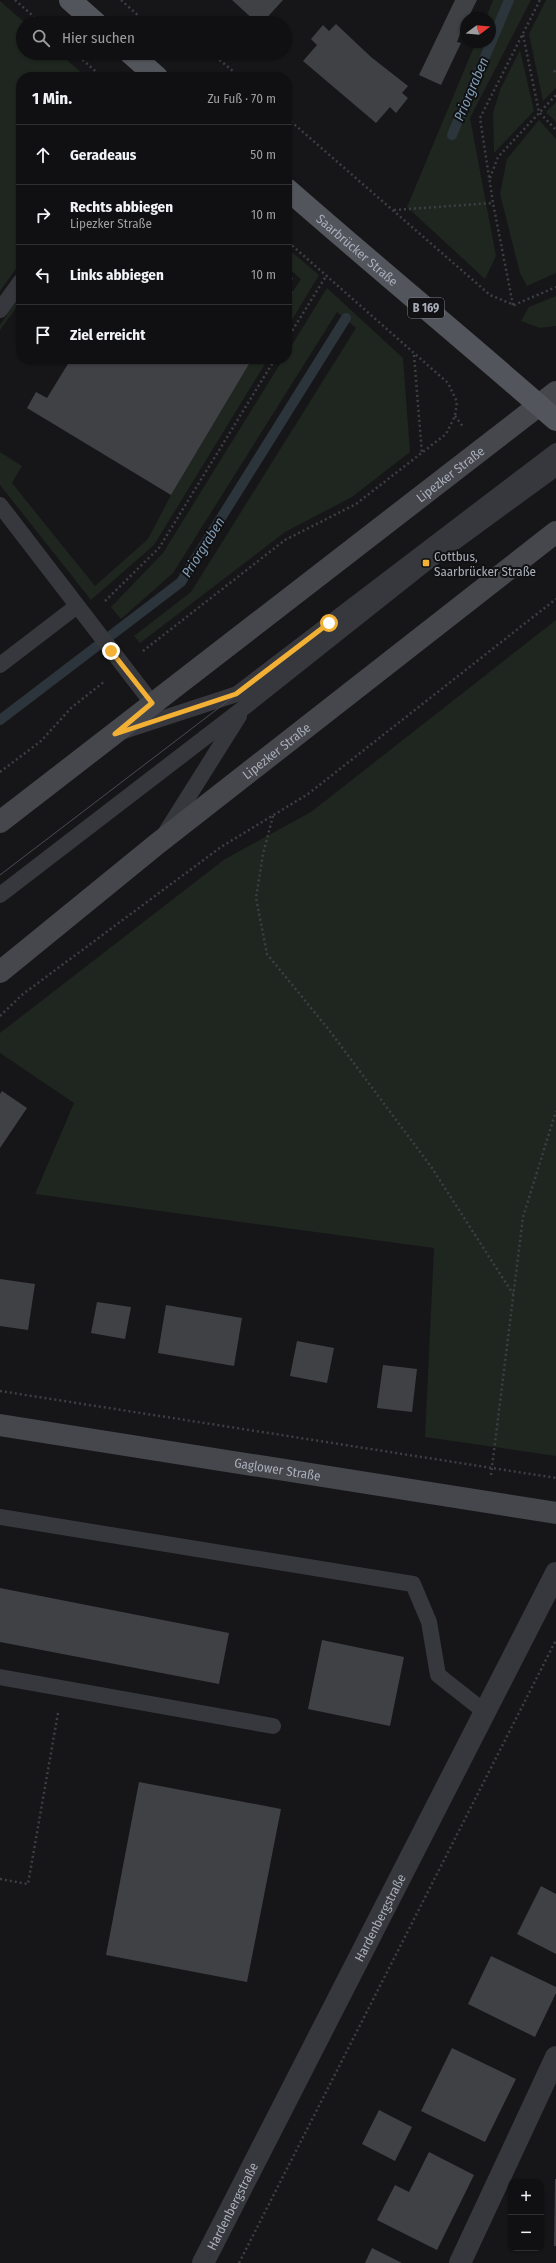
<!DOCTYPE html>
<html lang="de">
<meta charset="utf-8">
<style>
:root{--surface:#101012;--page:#1e1e20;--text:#f1f3f6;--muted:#9c9d9f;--line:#303032}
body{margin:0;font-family:"Fira Sans Condensed",sans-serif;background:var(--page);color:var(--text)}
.controls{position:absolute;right:12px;bottom:12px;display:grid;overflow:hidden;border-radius:8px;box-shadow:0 1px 3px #0004}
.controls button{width:36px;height:36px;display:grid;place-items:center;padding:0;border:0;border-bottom:1px solid var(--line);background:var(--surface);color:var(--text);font:20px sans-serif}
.compass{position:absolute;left:460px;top:12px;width:36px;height:36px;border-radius:50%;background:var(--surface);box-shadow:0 1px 3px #0004;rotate:74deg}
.stop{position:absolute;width:12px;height:12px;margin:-9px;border:3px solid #f2b134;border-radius:50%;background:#fff}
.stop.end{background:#f2b134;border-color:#fff;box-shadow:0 1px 4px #0008}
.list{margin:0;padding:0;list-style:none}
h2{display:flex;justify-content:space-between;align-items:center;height:52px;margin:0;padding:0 16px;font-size:17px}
h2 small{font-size:13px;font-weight:400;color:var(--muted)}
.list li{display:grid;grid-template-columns:26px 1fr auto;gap:12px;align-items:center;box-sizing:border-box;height:60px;padding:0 16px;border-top:1px solid var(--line)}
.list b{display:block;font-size:15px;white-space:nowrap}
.list p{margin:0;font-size:13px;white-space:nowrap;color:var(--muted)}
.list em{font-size:13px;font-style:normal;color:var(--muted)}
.icon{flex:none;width:22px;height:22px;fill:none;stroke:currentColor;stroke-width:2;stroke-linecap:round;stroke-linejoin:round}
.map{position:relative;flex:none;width:556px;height:2263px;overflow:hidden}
.search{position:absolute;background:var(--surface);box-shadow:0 1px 3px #0004;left:16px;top:16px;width:276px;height:44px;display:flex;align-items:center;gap:10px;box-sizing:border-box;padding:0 14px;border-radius:22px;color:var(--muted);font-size:15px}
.panel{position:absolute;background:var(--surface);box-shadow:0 1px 3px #0004;left:16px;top:72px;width:276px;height:292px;border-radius:16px}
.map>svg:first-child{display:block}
.green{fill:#1e261f}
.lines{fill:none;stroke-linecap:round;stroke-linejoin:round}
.stream{stroke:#2c353c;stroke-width:10}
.building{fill:#404145}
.path{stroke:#3d3f44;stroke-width:2.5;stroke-dasharray:2 3;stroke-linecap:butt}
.lane{stroke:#37383d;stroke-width:16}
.street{stroke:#37383d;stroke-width:22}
.secondary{stroke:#45474d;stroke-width:22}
.primary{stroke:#53555c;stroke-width:22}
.tram{stroke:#4a4c52;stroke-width:1}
.route{stroke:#f2b134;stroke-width:5}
.poi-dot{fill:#f2b134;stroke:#111113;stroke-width:1.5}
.labels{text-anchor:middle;stroke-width:4;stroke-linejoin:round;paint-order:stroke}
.shield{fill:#111113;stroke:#7b7e86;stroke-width:1}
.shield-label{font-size:12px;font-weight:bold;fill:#a8adb8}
.street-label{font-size:13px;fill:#a8adb8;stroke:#111113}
.poi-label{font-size:13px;fill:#a8adb8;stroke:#111113;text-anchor:start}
.water-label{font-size:14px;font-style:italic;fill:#7f9bb3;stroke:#111113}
</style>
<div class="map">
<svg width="556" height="2263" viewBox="0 0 556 2263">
<rect width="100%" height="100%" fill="#161618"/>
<!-- green -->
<g class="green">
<path d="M 493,0 L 531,0 L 470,118 L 496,256 L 485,279 L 407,207 L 476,42 L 490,42 L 490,18 L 486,18 Z"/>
<path d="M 546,0 L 556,0 L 556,88 L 543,101 L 529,34 Z"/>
<path d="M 0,1 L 25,23 L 23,23 L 23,53 L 59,53 L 86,77 L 21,77 L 21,262 L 0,291 Z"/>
<path d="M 520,50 L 534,111 L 494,153 L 493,113 L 500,90 Z"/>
<path d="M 556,102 L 556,122 L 546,112 Z"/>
<path d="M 539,120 L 556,139 L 556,273 L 527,286 L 520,273 L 500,194 L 507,159 Z"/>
<path d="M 287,248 L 319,275 L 287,328 L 287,301 L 301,279 L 287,267 Z"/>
<path d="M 327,288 L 403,358 L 410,452 L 352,497 L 285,532 L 140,643 L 134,636 L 191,592 L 356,328 L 337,312 L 173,573 L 121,619 L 111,607 L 163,553 L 283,359 L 287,359 L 287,353 Z"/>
<path d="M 21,295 L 21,301 L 0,330 L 0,325 Z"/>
<path d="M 556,296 L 556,326 L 540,328 L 521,321 L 529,307 Z"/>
<path d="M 252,359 L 268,359 L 154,545 L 91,600 L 0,485 L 0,452 L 22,466 L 12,483 L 95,586 L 148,539 L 171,495 Z"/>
<path d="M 556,620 L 556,1456 L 425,1437 L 434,1248 L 35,1194 L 74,1103 L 0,1053 L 0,1033 L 225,859 L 311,812 Z"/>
</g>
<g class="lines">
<!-- stream -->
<g class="stream">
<path d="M 452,135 L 509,0"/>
<path d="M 0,720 L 181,582 L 346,318"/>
</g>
</g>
<!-- building -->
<g class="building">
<path d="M 232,0 L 283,0 L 262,23 L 257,23 Z"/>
<path d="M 455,0 L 477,0 L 468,18 L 466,18 L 457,42 L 461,43 L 441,85 L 419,75 Z"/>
<path d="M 336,24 L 371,57 L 408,86 L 402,93 L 408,98 L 396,113 L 390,107 L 376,123 L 303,61 L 317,45 L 311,39 L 323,25 L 329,31 Z"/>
<path d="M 287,287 L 293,292 L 287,301 Z"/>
<path d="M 71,359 L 252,359 L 171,495 L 27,408 L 36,392 L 47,398 Z"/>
<path d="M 2,1091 L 27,1108 L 0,1148 L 0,1094 Z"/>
<path d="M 0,1279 L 35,1284 L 28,1330 L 0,1326 Z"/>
<path d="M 97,1302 L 131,1307 L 125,1339 L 91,1333 Z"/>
<path d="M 166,1305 L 242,1318 L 234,1366 L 158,1353 Z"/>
<path d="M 297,1341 L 334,1348 L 327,1383 L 290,1376 Z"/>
<path d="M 383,1365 L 417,1369 L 412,1412 L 377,1408 Z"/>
<path d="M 0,1588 L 229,1633 L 219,1684 L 0,1642 Z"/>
<path d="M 322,1640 L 404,1657 L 390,1726 L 308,1709 Z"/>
<path d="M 139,1782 L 281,1809 L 247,1982 L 106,1955 Z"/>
<path d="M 541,1886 L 556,1894 L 556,1954 L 517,1934 Z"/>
<path d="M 491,1956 L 556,1987 L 556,1993 L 535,2037 L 468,2004 Z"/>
<path d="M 452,2048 L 516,2079 L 485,2142 L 421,2111 Z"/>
<path d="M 379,2110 L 412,2127 L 395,2161 L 362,2144 Z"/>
<path d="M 429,2152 L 474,2175 L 437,2250 L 377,2220 L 395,2185 L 409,2192 Z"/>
<path d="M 555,2179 L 556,2179 L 556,2246 L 554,2246 Z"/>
<path d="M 372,2248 L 402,2263 L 365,2263 Z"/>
</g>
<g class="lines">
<!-- path -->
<g class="path">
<path d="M 15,0 L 41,23"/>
<path d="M 121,0 L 141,18 L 151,23"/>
<path d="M 523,35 L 539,112 L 556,130"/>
<path d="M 75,53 L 102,77"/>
<path d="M 206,53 L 221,61 L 240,77"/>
<path d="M 554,72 L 556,69"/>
<path d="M 287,118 L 490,295 L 514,305 L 556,287"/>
<path d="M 490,178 L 498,157 L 556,95"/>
<path d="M 394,210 L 493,203"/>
<path d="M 287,275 L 294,281"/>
<path d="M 513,305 L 493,203 L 480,118 L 540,0"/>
<path d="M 287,339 L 326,276"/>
<path d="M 414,355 L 422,454"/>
<path d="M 455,416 L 464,428"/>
<path d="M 105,601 L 159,548 L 275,359"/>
<path d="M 143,651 L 285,540 L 356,504 L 446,434 L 455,416 L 457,402 L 448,383 L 287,241"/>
<path d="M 0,772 L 41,741 L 71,708 L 105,681"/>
<path d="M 273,816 L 263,854 L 256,898 L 267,954 L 329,1030 L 432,1168 L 513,1294"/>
<path d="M 0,1016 L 23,994 L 221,847 L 308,794 L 556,599"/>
<path d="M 0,1391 L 556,1478"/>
<path d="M 491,1475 L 523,1217 L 556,1111"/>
<path d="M 0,1879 L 28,1884 L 58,1713"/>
<path d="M 239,2263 L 556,1640"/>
</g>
<!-- lane -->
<g class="lane">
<path d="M 0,310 L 21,281"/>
<path d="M 0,505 L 152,703"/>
<path d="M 0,665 L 77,606"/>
<path d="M 124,731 L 237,694 L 556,451"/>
<path d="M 166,832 L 239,716"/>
<path d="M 0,895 L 246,706 L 426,563 L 556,468"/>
<path d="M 0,1517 L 413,1584 L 429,1622 L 438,1675 L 485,1712"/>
<path d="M 0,1677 L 273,1726"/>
</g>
<!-- street -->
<g class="street">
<path id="s1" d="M 203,2263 L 556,1573"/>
<path d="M 460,2263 L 556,2057"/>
</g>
<!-- secondary -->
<g class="secondary">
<path id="s2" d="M 0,822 L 556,392"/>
<path id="s3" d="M 0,972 L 157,844 L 556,532"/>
<path id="s4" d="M 0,1425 L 556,1513"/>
</g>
<!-- primary -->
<g class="primary">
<path d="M 70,0 L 96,23"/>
<path d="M 130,53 L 157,77"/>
<path id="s5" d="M 287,189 C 376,267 467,342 556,420"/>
</g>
<!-- tram -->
<path class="tram" d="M 0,875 L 237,694"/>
</g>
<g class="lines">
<!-- route -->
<path class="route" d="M 111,651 L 152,703 L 115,734 L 236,694 L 329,623"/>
</g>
<!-- markers -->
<rect class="poi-dot" x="422" y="559" width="8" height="8" rx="2"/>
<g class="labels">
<!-- shield labels -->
<rect class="shield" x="408" y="298" width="36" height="20" rx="3"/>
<g class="shield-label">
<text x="426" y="312">B 169</text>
</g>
<!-- street labels -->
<g class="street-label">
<text dy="5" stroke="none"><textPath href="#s5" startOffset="93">Saarbrücker Straße</textPath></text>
<text dy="5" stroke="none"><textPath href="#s2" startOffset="569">Lipezker Straße</textPath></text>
<text dy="5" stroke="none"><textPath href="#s3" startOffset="354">Lipezker Straße</textPath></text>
<text dy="5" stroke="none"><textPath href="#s4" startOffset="281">Gaglower Straße</textPath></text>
<text dy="5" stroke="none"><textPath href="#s1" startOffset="388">Hardenbergstraße</textPath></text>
<text dy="5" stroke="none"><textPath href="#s1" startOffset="64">Hardenbergstraße</textPath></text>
</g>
<!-- poi labels -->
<g class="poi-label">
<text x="434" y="561">Cottbus,<tspan x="434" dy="15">Saarbrücker Straße</tspan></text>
</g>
<!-- water labels -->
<g class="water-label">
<text transform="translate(471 89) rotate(-67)" y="5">Priorgraben</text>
<text transform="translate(203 547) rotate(-58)" y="5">Priorgraben</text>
</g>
</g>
</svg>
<div class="controls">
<button>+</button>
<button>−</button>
</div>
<svg class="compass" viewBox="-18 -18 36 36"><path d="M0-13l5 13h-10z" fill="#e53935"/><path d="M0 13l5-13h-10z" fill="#9c9d9f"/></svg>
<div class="stop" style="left:329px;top:623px"></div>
<div class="stop end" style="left:111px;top:651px"></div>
<div class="search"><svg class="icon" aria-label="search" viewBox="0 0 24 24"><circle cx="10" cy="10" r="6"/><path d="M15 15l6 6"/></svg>Hier suchen</div>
<section class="panel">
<h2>1 Min.<small>Zu Fuß · 70 m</small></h2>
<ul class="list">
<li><svg class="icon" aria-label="ahead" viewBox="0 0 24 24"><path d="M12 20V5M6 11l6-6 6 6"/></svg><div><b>Geradeaus</b></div><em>50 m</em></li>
<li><svg class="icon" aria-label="right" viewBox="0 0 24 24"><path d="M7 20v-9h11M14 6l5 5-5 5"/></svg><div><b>Rechts abbiegen</b><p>Lipezker Straße</p></div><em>10 m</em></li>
<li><svg class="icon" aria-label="left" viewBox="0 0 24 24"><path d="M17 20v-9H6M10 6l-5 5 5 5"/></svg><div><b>Links abbiegen</b></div><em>10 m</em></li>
<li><svg class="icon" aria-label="arrive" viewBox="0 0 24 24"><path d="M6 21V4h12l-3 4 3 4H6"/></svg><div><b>Ziel erreicht</b></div></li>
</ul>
</section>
</div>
